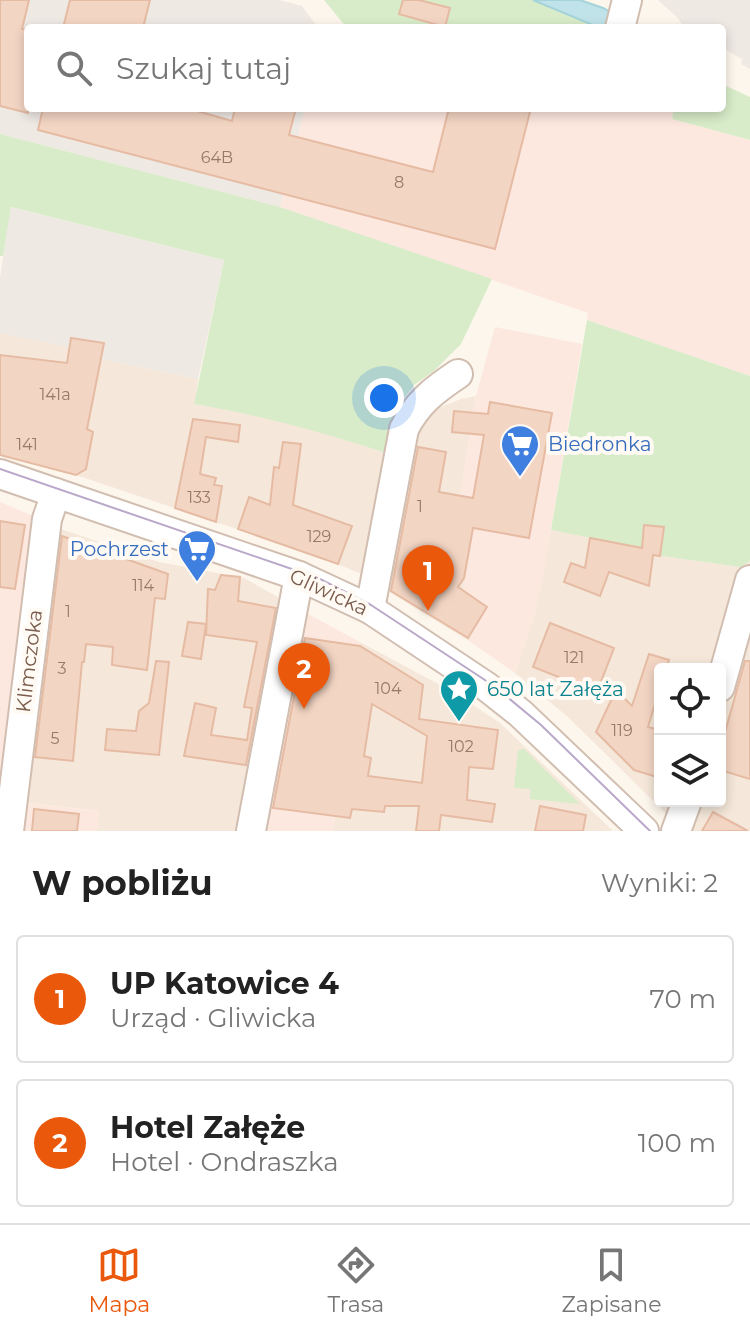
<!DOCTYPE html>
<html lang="pl">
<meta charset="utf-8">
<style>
:root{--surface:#fff;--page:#f2f2f2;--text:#222;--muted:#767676;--line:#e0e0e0;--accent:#ea580c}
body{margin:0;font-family:Montserrat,sans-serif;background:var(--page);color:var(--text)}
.controls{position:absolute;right:24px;bottom:24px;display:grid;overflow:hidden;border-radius:8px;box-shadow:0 4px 12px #0003}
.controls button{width:72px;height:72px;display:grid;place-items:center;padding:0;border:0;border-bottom:2px solid var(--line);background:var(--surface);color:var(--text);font:40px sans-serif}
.you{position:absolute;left:384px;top:398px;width:28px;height:28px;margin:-20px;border:6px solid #fff;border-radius:50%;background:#1a73e8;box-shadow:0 0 0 12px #1a73e833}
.badge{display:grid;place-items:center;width:52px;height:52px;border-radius:50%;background:var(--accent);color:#fff;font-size:26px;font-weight:700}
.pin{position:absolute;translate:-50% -66px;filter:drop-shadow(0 2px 4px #0008)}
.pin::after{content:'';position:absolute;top:42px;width:28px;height:24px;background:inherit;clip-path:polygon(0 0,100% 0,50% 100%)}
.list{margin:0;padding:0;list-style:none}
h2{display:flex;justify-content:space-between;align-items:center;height:104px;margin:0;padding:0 32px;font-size:34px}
h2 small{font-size:26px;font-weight:400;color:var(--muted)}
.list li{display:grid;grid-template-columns:52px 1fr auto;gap:24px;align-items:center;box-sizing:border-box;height:128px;margin:0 16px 16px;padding:0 16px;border:2px solid var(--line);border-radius:8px}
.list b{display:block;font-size:30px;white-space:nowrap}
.list p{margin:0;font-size:26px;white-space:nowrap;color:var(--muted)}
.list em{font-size:26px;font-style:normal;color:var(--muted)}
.icon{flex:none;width:44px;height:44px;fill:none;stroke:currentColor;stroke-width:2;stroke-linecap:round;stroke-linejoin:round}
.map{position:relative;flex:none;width:750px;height:831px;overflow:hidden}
.search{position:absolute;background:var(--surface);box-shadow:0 4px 12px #0003;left:24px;right:24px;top:24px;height:88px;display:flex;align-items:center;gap:20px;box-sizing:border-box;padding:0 28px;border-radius:8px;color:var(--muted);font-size:30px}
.sheet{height:392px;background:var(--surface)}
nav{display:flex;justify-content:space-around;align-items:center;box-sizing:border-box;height:112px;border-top:2px solid var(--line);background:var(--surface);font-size:22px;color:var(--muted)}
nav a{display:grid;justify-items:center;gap:4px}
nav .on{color:var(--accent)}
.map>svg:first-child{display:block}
.residential{fill:#f5e8da;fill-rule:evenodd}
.commercial{fill:#fde8e0}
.industrial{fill:#efe9e4}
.green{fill:#d8ecc9}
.water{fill:#bfe3e8;stroke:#a5d3da;stroke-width:2}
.building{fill:#f3d5c3;stroke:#e6bba3;stroke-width:2;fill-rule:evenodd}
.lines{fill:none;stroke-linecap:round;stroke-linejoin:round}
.minor-casing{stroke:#d1beb0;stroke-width:32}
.minor{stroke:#fff;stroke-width:28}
.tram{stroke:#b9a8c9;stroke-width:2}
.labels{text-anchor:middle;stroke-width:8;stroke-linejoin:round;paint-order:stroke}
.number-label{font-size:16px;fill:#987a6a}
.shop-label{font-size:20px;fill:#366cbe;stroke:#fffaf3;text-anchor:start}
.street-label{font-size:20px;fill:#7a5c4d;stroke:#fffaf3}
.culture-label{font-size:20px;fill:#0d838f;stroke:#fffaf3;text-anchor:start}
</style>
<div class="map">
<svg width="750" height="831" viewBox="0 0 750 831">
<rect width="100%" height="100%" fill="#fdf6ec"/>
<!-- residential -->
<g class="residential">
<path d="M 0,332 L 73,345 L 101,359 L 198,379 L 195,404 L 242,412 L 303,426 L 389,454 L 364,575 L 320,557 L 76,475 L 0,455 Z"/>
<path d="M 476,396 L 454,534 L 472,538 L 488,606 L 469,641 L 386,590 L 408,438 L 426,415 L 436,409 L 461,399 Z"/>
<path d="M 49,525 L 159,562 L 244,578 L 290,604 L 237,831 L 97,831 L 99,811 L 20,802 Z"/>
<path d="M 551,530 L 642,548 L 642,553 L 740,567 L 750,561 L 750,831 L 684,831 L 568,717 L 515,673 L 535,613 ZM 660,669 L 720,669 L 720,801 L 660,801 Z"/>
<path d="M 360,642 L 455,693 L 500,723 L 613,831 L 333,831 Z"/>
</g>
<!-- commercial -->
<g class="commercial">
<path d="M 305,108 L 674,108 L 672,119 L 750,140 L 750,376 L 587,320 L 588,313 L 280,207 Z"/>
<path d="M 495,327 L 582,344 L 545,566 L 535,613 L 515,673 L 469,641 L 488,606 L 463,592 L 472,539 L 454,534 L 476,396 Z"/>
<path d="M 0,502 L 43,520 L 8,801 L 99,811 L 97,831 L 0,831 Z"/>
<path d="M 297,608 L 360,642 L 333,831 L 256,831 Z"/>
</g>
<!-- industrial -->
<g class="industrial">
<path d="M 0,0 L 279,0 L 302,6 L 318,28 L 28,28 L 28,108 L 305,108 L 280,207 L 0,134 Z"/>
<path d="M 658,0 L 750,0 L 750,69 L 741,64 L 742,59 L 722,48 L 722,28 L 684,28 L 678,18 Z"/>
<path d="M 10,207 L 224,260 L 198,379 L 101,359 L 104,343 L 75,338 L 73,348 L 0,333 L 0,278 Z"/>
</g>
<!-- green -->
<g class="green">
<path d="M 324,0 L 533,0 L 593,24 L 592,28 L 347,28 Z"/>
<path d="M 722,84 L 750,97 L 750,140 L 672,119 L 674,108 L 722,108 Z"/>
<path d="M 0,134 L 280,207 L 492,279 L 461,344 L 434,371 L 414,385 L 397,407 L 389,454 C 325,433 261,415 194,404 L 224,260 L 11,207 L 3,256 L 0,256 Z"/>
<path d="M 587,320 L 750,376 L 750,561 L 740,567 L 641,553 L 641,548 L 551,530 Z"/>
<path d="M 521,749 L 524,749 L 580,804 L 530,799 L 530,789 L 514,788 L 518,751 Z"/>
</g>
<!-- water -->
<path class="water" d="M 533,0 L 580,0 L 603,8 L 639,28 L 600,28 Z"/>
<!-- building -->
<g class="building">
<path d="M 0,0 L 29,0 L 22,29 L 28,30 L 28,113 L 0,106 Z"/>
<path d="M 70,0 L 150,0 L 143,28 L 63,28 Z"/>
<path d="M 403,0 L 419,0 L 450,8 L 445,27 L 399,14 Z"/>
<path d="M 43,108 L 187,108 L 232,121 L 235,108 L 296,108 L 289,135 L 433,172 L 449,108 L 531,108 L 495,249 L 38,130 Z"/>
<path d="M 71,338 L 104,343 L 87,429 L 93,432 L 86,469 L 76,475 L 0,455 L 0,355 L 67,363 Z"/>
<path d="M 490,402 L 552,413 L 529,538 L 473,528 L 464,578 L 458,587 L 487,607 L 468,638 L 391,591 L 418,447 L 446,452 L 439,492 L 473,498 L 484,435 L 452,432 L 454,411 L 488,414 Z"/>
<path d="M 193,419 L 240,425 L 238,442 L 206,437 L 200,474 L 216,478 L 214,485 L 222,486 L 216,522 L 175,508 Z"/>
<path d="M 283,442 L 301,444 L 293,505 L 352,526 L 338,564 L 238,529 L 249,497 L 270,505 L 274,467 L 279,468 Z"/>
<path d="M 0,521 L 25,525 L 15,589 L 0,587 Z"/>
<path d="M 644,525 L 664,527 L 660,556 L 653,555 L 649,586 L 609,572 L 600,596 L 564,582 L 571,563 L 585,568 L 590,538 L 642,548 Z"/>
<path d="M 62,536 L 168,574 L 165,599 L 155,598 L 147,670 L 112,665 L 113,647 L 86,644 L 84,662 L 82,662 L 73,761 L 35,757 Z"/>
<path d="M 221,575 L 240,577 L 238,601 L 276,608 L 246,765 L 184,756 L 195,703 L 216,708 L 211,735 L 247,740 L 252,708 L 244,707 L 257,642 L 206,635 L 208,589 L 215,590 Z"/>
<path d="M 188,622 L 206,624 L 201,659 L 182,656 Z"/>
<path d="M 550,623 L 614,648 L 597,692 L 533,667 Z"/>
<path d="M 305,638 L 360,646 L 423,685 L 419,719 L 498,730 L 493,769 L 469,767 L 467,800 L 495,804 L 492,822 L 441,815 L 439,831 L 416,831 L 419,806 L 385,806 L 384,812 L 352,809 L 350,818 L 273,808 ZM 372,704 L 427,736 L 422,783 L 368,776 L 371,758 L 364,756 Z"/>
<path d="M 649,654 L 669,660 L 666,669 L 660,669 L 660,687 L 648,727 L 660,730 L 660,778 L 634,770 L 596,732 L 616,690 L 632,706 Z"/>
<path d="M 156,661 L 169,662 L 159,755 L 105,750 L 107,729 L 136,731 L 139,711 L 149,703 Z"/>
<path d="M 745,661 L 750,661 L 750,779 L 720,770 L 720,750 Z"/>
<path d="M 540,806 L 586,815 L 583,831 L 535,831 Z"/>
<path d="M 34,809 L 79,814 L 77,831 L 32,831 Z"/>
<path d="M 713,812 L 748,831 L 702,831 Z"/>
</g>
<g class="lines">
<!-- minor casing -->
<g class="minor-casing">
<g id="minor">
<path d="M 620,28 L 627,0"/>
<path d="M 0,474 L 299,576 L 370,609 L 487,687 L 520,713 L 644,831"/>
<path d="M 370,609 L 404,429 C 417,403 434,390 458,374"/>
<path d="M 720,687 L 750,580"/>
<path d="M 9,831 L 47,519 L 56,493"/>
<path d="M 251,831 L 299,576"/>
<path d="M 676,831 L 687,801"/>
</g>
</g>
<!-- minor -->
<use href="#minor" class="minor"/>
<!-- tram -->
<path class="tram" d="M 0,469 L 318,578 L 371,605 L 494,686 L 541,725 L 650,831"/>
</g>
<!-- icons -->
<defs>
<g id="supermarket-pin" transform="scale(2)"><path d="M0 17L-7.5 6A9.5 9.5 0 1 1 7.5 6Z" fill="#3f7fe0" stroke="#fffaf3"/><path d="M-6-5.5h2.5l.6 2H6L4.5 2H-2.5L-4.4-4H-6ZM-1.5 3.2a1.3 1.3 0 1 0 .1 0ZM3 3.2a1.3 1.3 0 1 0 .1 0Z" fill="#fff"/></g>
<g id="sight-pin" transform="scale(2)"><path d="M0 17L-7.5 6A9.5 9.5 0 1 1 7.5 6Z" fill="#0f9aa8" stroke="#fffaf3"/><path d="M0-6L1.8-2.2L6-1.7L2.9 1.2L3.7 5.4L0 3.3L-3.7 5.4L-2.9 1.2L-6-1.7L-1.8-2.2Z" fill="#fff"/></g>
</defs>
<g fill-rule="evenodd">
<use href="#supermarket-pin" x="520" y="444"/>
<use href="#supermarket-pin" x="197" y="549"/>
<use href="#sight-pin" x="459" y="689"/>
</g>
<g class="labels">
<!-- number labels -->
<g class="number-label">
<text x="217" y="163">64B</text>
<text x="399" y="188">8</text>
<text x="55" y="400">141a</text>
<text x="27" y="450">141</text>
<text x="199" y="503">133</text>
<text x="420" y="512">1</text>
<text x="319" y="542">129</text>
<text x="143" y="591">114</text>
<text x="68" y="617">1</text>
<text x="574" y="663">121</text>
<text x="62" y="674">3</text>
<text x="388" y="694">104</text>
<text x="622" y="736">119</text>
<text x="55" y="744">5</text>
<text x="461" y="752">102</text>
</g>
<!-- shop labels -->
<g class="shop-label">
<text x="548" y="451">Biedronka</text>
<text x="169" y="556" text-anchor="end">Pochrzest</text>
</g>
<!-- street labels -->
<g class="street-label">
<text transform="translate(329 592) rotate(25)" y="7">Gliwicka</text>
<text transform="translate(29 661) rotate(-83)" y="7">Klimczoka</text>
</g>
<!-- culture labels -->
<g class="culture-label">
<text x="487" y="696">650 lat Załęża</text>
</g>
</g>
</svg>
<div class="controls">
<button><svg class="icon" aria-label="locate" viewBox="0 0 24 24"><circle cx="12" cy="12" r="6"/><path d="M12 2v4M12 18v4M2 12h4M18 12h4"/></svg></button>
<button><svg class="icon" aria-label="layers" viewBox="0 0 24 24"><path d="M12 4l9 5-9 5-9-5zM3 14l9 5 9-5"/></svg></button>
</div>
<div class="you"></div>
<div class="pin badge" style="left:428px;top:611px">1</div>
<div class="pin badge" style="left:304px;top:709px">2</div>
<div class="search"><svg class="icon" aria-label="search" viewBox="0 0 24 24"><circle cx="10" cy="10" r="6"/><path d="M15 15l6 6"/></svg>Szukaj tutaj</div>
</div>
<section class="sheet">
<h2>W pobliżu<small>Wyniki: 2</small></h2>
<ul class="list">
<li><span class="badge">1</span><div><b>UP Katowice 4</b><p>Urząd · Gliwicka</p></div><em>70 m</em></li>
<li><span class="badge">2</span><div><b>Hotel Załęże</b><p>Hotel · Ondraszka</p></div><em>100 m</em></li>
</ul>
</section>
<nav>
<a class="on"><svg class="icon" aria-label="map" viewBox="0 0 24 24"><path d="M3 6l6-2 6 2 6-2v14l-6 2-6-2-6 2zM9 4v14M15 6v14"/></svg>Mapa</a>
<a><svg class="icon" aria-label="directions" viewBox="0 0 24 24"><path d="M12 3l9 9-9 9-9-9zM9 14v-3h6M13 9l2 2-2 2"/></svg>Trasa</a>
<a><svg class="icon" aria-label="saved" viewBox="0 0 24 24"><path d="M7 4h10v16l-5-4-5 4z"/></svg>Zapisane</a>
</nav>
